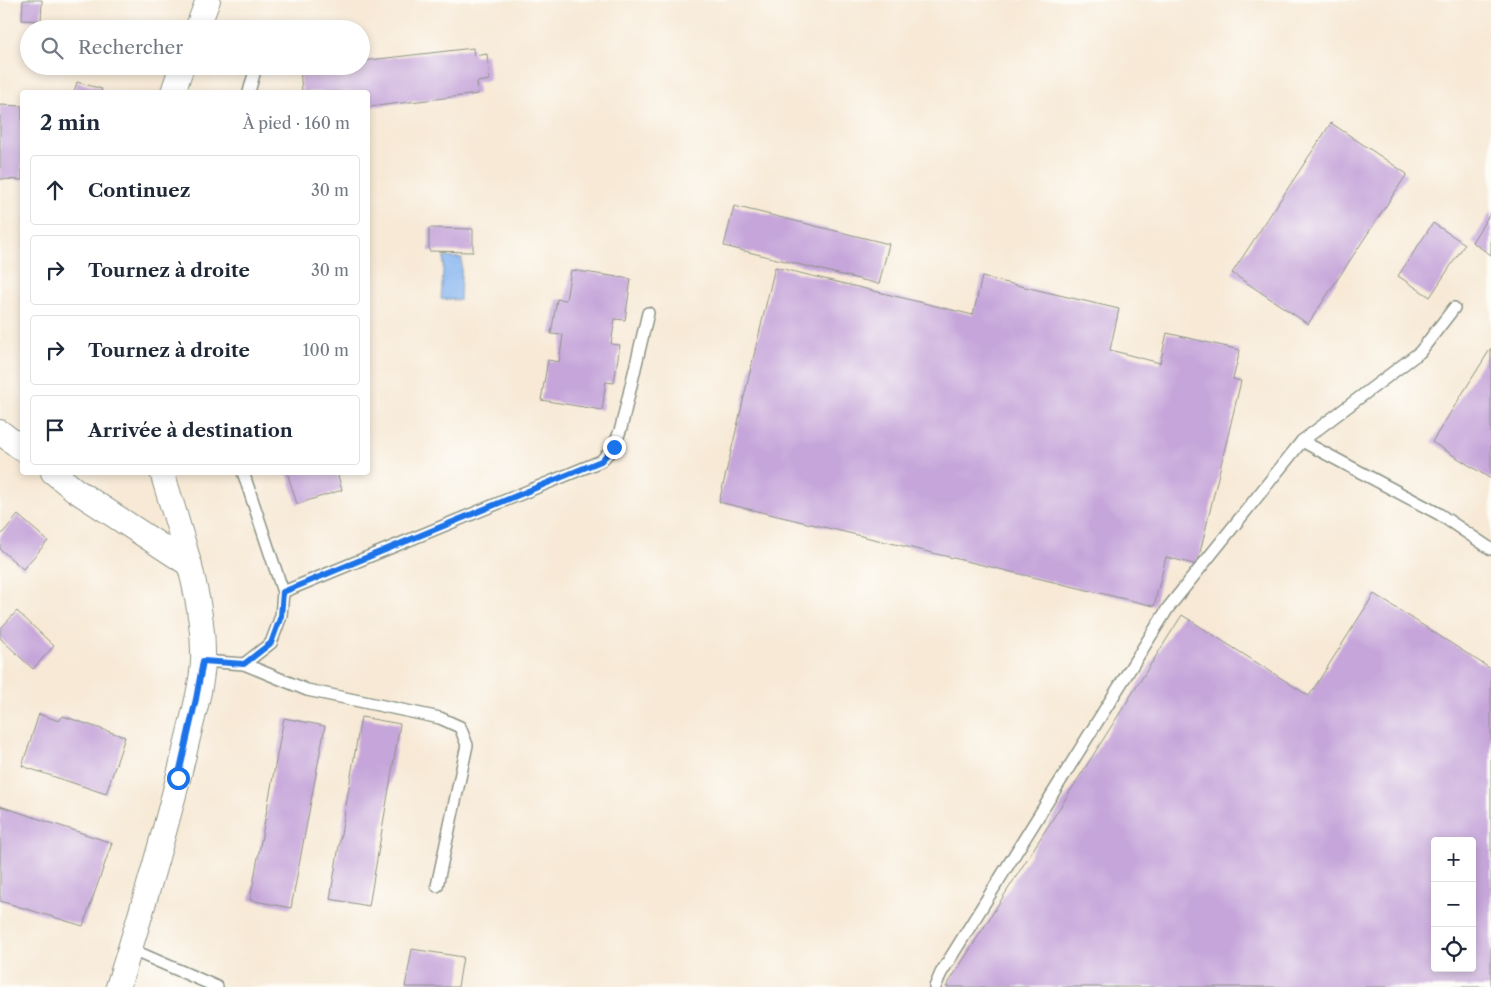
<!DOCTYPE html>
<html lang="fr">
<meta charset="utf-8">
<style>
:root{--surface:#fff;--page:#f2f2f3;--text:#1f2937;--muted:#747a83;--line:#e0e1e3}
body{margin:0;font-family:"Libre Caslon Text",serif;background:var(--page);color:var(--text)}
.controls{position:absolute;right:15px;bottom:15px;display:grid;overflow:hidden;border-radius:5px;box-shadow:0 2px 8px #0003}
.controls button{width:45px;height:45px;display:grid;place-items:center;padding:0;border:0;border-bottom:1px solid var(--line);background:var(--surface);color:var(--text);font:25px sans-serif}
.stop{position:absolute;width:15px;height:15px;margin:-11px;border:4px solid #1a73e8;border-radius:50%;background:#fff}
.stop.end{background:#1a73e8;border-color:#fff;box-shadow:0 1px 5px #0008}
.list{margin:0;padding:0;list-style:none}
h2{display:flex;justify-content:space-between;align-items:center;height:65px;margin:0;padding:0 20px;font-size:21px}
h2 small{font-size:16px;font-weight:400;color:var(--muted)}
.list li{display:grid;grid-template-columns:32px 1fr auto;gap:15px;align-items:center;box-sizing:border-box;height:70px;margin:0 10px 10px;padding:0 10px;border:1px solid var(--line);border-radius:5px}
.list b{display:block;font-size:19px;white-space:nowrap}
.list em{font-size:16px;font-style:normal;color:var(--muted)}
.icon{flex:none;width:28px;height:28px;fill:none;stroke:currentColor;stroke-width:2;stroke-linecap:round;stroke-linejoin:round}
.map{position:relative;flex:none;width:1491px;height:987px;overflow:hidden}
.search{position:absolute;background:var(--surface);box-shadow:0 2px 8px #0003;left:20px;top:20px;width:350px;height:55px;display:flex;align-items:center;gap:12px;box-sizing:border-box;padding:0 18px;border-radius:28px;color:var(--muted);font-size:19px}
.panel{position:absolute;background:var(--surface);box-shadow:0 2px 8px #0003;left:20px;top:90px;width:350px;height:385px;border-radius:5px}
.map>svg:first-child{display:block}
.water{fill:#85b4f0;stroke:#527892}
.building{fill:#c6a6da;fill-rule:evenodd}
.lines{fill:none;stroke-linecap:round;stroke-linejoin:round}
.service-casing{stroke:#8b9385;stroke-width:14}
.minor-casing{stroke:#8b9385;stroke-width:26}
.service{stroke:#fff;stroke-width:11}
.minor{stroke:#fff;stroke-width:24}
.route{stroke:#1a73e8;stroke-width:6}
</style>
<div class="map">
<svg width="1491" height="987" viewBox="0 0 1491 987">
<rect width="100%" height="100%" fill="#fdfcf7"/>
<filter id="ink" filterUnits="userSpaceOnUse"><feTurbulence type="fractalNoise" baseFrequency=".02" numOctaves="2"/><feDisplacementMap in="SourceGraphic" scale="10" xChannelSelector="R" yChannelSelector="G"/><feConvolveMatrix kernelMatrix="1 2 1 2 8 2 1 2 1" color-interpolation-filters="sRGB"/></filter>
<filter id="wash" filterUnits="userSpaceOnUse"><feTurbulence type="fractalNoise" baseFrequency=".0096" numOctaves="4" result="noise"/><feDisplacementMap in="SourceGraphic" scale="20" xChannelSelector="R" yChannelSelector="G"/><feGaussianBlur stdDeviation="1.12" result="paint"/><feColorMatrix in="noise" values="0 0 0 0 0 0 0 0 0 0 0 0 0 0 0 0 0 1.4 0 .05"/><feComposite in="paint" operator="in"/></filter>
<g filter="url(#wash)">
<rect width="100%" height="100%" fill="#f7e9d6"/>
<!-- water -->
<path class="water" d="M 444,257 L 462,258 L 460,300 L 441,299 Z"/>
<g id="blocks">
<!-- building -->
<g class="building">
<path d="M 23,0 L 42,0 L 41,21 L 22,20 Z"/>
<path d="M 473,48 L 474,56 L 487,54 L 490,80 L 477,82 L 478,94 L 368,107 L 368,92 L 302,92 L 300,68 L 317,66 L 361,66 L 361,61 Z"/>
<path d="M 77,82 L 102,89 L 101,92 L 74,92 Z"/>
<path d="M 0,105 L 22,106 L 22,180 L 0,179 Z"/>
<path d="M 1331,123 L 1407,174 L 1308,324 L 1232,273 Z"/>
<path d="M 734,206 L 889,244 L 879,284 L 724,246 Z"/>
<path d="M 1491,212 L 1491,255 L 1472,242 Z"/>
<path d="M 1433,223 L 1465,244 L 1430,297 L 1398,276 Z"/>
<path d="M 429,228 L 473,229 L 473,252 L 429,251 Z"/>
<path d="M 775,267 L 973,315 L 982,277 L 1119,309 L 1110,350 L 1160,363 L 1167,333 L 1240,350 L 1233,379 L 1241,381 L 1197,565 L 1166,557 L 1154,606 L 719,502 Z"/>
<path d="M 571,270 L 631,279 L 625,320 L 615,319 L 611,344 L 620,345 L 614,383 L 606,382 L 602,410 L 541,400 L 548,360 L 559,362 L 563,335 L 551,334 L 557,299 L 566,300 Z"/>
<path d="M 1491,348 L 1491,479 L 1432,442 Z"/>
<path d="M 287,472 L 337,472 L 342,490 L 297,504 Z"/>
<path d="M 18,515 L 48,541 L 23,569 L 0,549 L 0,536 Z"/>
<path d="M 1374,594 L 1491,669 L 1491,987 L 946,987 L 1182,615 L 1309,696 ZM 1435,841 L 1472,841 L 1472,968 L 1435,968 Z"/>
<path d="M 17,611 L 54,646 L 33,669 L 0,638 L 0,629 Z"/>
<path d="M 39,714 L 59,721 L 63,716 L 125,737 L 106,794 L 22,766 Z"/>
<path d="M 361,717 L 400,724 L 369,906 L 330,899 Z"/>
<path d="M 284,718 L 325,726 L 291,908 L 250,900 Z"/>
<path d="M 0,806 L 112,843 L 83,926 L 0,901 Z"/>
<path d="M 412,949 L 463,957 L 458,987 L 405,987 Z"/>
</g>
</g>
</g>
<g filter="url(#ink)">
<use href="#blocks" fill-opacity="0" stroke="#8b9385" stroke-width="1"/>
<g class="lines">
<!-- service casing -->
<g class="service-casing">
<g id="service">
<path d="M 249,92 L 254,74"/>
<path d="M 1302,441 L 1420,352 L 1454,308"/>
<path d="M 283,592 L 601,461 L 614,447 L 621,428 L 648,313"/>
<path d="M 203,661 L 244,664 L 271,643 L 281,616 L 283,592 L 243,472"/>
<path d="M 244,664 L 307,690 L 440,718 L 460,727 L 467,745 L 437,886"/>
<path d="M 130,949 L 217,987"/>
<path d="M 935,987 L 941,973 L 1168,608 L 1302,441 L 1439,514 L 1491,549"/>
</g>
</g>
<!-- minor casing -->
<g class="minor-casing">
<g id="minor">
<path d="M 197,29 L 208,0"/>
<path d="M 173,92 L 182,66"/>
<path d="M 0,432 L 22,449"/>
<path d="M 53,472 L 75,490 L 190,565"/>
<path d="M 118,987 C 143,908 167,827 186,746 C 192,719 202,688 203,661 C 205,600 179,530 162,472"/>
</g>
</g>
<!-- service -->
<use href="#service" class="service"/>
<!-- minor -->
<use href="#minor" class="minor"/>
</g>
</g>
<g class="lines" filter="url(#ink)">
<!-- route -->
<path class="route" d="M 178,778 L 196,699 L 203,661 L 244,664 L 271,643 L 281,616 L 283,592 L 601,461 L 614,447"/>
</g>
</svg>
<div class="controls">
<button>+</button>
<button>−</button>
<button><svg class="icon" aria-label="locate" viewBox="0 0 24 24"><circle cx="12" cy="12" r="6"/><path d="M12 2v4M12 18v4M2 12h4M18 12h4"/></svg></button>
</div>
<div class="stop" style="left:178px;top:778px"></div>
<div class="stop end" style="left:614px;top:447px"></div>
<div class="search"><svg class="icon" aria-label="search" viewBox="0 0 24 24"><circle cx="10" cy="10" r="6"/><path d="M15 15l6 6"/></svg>Rechercher</div>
<section class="panel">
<h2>2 min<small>À pied · 160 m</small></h2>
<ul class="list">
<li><svg class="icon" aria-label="ahead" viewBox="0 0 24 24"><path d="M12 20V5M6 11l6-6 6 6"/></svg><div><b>Continuez</b></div><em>30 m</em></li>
<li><svg class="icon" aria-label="right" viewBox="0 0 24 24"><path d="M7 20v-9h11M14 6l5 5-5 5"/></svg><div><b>Tournez à droite</b></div><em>30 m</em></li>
<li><svg class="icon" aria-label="right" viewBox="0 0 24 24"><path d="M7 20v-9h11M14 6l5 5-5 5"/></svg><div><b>Tournez à droite</b></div><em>100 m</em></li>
<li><svg class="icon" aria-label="arrive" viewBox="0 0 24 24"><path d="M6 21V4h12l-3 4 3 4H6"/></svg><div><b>Arrivée à destination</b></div></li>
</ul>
</section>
</div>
